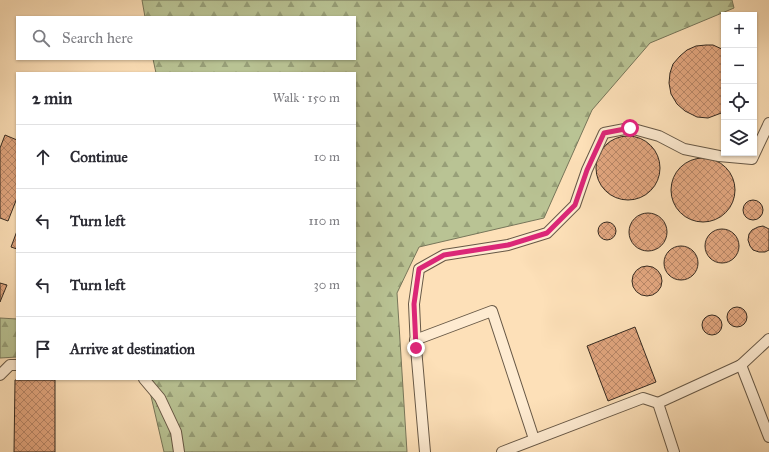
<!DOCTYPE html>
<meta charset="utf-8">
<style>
:root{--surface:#fff;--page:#f7f7f7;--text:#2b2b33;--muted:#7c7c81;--line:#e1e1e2}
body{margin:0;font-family:"IM FELL Great Primer",serif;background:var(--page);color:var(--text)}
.controls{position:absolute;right:12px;top:12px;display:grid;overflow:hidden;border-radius:0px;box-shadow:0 1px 3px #0004}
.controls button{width:36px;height:36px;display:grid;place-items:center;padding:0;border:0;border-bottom:1px solid var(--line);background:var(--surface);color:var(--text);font:20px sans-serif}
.stop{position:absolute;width:12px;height:12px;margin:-9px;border:3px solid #db2777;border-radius:50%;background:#fff}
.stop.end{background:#db2777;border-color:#fff;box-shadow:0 1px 4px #0008}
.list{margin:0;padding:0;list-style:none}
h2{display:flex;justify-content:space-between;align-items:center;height:52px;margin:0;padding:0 16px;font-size:17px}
h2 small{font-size:13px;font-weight:400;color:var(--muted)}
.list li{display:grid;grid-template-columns:26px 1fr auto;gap:12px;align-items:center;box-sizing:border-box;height:64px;padding:0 16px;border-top:1px solid var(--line)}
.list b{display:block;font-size:15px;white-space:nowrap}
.list em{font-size:13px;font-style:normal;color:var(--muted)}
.icon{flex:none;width:22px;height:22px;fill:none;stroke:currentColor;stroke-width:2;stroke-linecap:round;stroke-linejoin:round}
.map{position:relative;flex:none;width:769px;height:452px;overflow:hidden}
.search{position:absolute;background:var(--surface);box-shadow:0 1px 3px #0004;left:16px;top:16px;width:340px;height:44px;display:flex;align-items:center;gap:10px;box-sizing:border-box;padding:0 14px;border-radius:0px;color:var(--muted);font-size:15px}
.panel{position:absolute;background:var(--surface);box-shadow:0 1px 3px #0004;left:16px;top:72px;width:340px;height:308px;border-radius:0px}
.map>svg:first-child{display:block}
.forest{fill:url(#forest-firs);stroke:#77765a}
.building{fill:url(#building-cross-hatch);stroke:#352a20}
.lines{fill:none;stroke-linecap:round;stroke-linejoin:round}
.service-casing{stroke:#675846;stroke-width:12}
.service{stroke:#feebd1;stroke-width:10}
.route{stroke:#db2777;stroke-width:5}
</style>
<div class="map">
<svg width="769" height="452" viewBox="0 0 769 452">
<defs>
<pattern id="forest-firs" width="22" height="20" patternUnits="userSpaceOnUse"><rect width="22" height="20" fill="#b9c394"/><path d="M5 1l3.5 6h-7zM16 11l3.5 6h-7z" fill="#979f78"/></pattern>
<pattern id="building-cross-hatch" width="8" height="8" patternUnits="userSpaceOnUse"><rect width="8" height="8" fill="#e2a67f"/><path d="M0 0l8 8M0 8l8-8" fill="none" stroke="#b88768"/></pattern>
</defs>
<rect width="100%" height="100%" fill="#fde0b8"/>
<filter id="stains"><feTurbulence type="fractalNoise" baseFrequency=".005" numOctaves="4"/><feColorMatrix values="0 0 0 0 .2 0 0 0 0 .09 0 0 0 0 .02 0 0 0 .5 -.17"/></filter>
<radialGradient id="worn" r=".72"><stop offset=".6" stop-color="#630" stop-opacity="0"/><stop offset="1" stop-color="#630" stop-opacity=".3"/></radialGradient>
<!-- forest -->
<g class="forest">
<path d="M 142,0 L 732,0 L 734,8 L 650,43 L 592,110 L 544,218 L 419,247 L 397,293 L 407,452 L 164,452 L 147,379 L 355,379 L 355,73 L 156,73 L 153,59 L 355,59 L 355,17 L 145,17 Z"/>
<path d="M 0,318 L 17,319 L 17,357 L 0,358 Z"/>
</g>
<!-- building -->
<g class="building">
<path d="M 706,45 L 713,45 L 724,50 L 724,112 L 708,118 L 697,117 L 685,111 L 677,104 L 671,94 L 669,83 L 670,73 L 673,64 L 680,56 L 687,50 L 696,46 Z"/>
<path d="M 5,135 L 17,140 L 17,198 L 8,221 L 0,218 L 0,148 Z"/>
<circle cx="628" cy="168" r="32"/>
<circle cx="703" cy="190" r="32"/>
<circle cx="753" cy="210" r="10"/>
<circle cx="648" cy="232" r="19"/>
<circle cx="607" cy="231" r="9"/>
<path d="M 763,226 L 769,229 L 769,250 L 765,252 L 759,252 L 753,250 L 750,246 L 748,240 L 749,234 L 752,230 L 758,227 Z"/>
<circle cx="722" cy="246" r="17"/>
<path d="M 17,231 L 17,249 L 11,247 Z"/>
<circle cx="681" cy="263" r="17"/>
<circle cx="647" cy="281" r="15"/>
<path d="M 0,283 L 7,285 L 0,302 Z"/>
<circle cx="737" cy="317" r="10"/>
<circle cx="712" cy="325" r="10"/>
<path d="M 635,327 L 656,382 L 608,401 L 587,346 Z"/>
<path d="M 15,380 L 55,380 L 55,452 L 14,452 Z"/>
</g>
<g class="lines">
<!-- service casing -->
<g class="service-casing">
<g id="service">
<path d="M 769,339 L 741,365 L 769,437"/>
<path d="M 415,340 L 492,311 L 534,439"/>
<path d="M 0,375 L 10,365 L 17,365"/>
<path d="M 144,379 L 160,398 L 176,432 L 179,452"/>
<path d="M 425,452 L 416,348 L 414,304 L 419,269 L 444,255 L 508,245 L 547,233 L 575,205 L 587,170 L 604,133 L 630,128 L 659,136 L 684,149 L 719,156 L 752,159 L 769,123"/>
<path d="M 502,452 L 643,398 L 658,403"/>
<path d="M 674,452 L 658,403 L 741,365"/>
</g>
</g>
<!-- service -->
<use href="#service" class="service"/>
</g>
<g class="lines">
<!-- route -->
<path class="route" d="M 416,348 L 414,304 L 419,269 L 444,255 L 508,245 L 547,233 L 575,205 L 587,170 L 604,133 L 630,128"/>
</g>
<rect width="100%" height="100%" filter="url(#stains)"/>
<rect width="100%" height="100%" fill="url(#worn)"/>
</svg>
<div class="controls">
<button>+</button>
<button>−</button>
<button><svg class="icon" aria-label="locate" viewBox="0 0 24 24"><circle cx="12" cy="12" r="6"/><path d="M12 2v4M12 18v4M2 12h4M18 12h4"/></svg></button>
<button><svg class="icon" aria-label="layers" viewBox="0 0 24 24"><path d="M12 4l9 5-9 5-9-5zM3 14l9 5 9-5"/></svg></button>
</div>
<div class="stop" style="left:630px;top:128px"></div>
<div class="stop end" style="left:416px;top:348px"></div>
<div class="search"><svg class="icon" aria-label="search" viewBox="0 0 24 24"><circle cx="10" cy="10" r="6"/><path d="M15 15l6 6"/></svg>Search here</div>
<section class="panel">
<h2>2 min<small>Walk · 150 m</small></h2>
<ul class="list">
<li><svg class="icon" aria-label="ahead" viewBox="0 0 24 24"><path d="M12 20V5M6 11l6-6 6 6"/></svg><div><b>Continue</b></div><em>10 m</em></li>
<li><svg class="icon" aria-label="left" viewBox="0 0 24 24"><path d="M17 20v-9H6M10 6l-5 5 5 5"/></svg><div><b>Turn left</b></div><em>110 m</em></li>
<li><svg class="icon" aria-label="left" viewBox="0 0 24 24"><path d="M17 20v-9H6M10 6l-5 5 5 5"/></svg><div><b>Turn left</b></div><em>30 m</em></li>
<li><svg class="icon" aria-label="arrive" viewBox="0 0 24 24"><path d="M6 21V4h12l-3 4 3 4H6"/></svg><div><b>Arrive at destination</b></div></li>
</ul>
</section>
</div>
